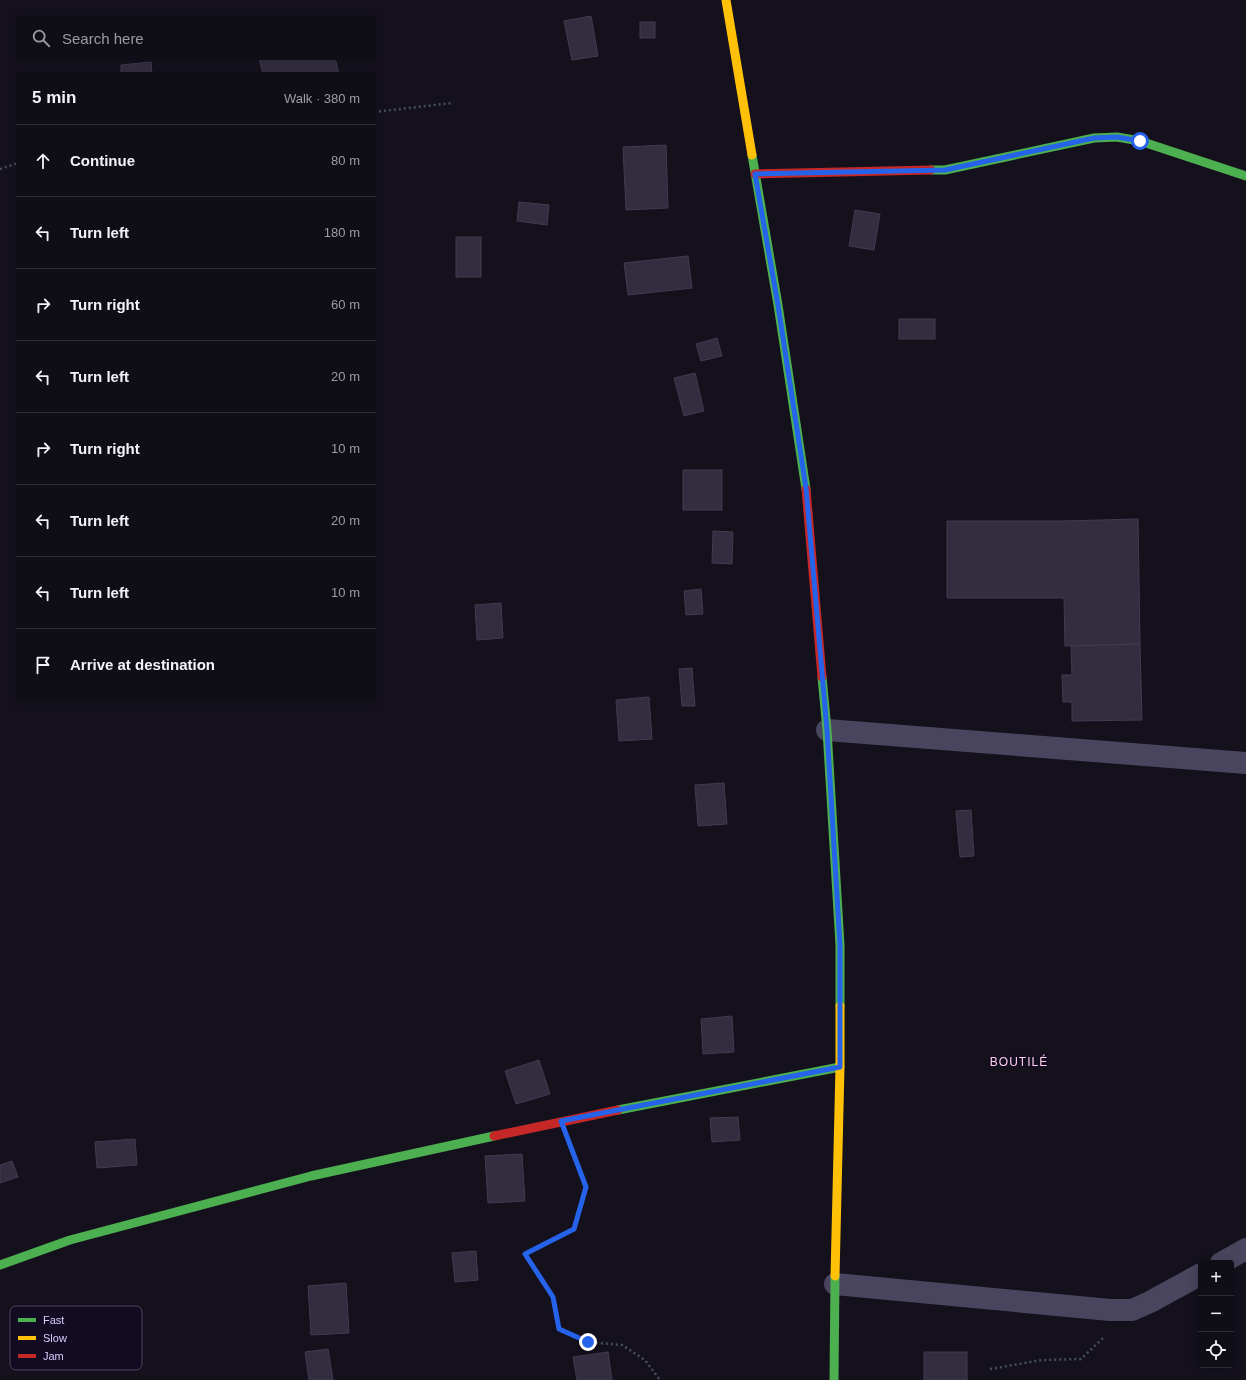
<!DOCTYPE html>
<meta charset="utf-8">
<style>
:root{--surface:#0f0d16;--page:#18161f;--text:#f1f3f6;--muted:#9b9ca1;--line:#2f2d35}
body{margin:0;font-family:Helvetica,sans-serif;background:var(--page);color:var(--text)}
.controls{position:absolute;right:12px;bottom:12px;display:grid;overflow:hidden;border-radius:4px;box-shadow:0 2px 10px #0003}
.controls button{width:36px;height:36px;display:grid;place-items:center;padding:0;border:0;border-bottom:1px solid var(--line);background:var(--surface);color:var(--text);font:20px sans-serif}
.stop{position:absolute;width:12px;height:12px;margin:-9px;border:3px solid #2563eb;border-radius:50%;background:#fff}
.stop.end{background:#2563eb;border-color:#fff;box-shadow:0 1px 4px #0008}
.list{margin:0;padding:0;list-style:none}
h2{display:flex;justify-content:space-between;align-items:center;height:52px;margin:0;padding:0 16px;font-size:17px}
h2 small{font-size:13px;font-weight:400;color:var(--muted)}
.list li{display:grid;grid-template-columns:26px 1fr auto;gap:12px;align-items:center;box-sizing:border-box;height:72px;padding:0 16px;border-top:1px solid var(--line)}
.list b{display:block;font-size:15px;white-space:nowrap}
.list em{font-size:13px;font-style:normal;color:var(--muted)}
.icon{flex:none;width:22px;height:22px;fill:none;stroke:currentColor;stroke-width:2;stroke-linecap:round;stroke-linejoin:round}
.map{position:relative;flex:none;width:1246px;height:1380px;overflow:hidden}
.search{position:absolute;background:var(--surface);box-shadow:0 2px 10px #0003;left:16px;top:16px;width:360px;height:44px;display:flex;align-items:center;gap:10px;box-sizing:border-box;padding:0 14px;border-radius:4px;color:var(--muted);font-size:15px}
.panel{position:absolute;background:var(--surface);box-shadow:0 2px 10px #0003;left:16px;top:72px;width:360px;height:628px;border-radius:4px}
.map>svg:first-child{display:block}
.building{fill:#332e3f;stroke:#423a51}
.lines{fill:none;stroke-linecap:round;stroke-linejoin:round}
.path{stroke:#444f5f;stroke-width:2.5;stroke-dasharray:2 3;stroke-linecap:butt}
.street{stroke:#4a455e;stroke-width:22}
.fast{stroke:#4caf50;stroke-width:9}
.slow{stroke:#ffc107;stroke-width:9}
.jam{stroke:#c62828;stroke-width:9}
.route{stroke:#2563eb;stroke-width:5}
.labels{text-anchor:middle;stroke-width:3.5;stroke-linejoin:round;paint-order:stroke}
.quarter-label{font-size:12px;letter-spacing:1px;fill:#ffcee7;stroke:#120c22}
.key{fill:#120c22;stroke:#4e4664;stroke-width:1}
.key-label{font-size:11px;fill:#d9ccff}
</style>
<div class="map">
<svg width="1246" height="1380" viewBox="0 0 1246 1380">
<rect width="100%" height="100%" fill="#14111d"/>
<!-- building -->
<g class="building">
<path d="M 591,16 L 598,56 L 572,60 L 564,21 Z"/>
<rect x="640" y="22" width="15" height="16"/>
<path d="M 259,58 L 335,58 L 339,74 L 263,74 Z"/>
<path d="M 151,62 L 152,74 L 121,74 L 121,65 Z"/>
<path d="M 666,145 L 668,208 L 626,210 L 623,147 Z"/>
<path d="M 519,202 L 549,205 L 547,225 L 517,221 Z"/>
<path d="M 855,210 L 880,214 L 874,250 L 849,246 Z"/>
<rect x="456" y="237" width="25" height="40"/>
<path d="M 688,256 L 692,288 L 628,295 L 624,263 Z"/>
<rect x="899" y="319" width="36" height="20"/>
<path d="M 717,338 L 722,356 L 701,361 L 696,344 Z"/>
<path d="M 695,373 L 704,411 L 684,416 L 674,378 Z"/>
<rect x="683" y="470" width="39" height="40"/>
<path d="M 1138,519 L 1140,644 L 1065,646 L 1064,598 L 947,598 L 947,521 L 1062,521 Z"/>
<path d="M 713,531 L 733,532 L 732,564 L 712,563 Z"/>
<path d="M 701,589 L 703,614 L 686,615 L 684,591 Z"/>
<path d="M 501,603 L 503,638 L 477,640 L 475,605 Z"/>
<path d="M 1140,644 L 1142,720 L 1072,721 L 1072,702 L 1063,702 L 1062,675 L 1072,675 L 1071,646 Z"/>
<path d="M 692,668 L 695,706 L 682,706 L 679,669 Z"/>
<path d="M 649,697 L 652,739 L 619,741 L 616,700 Z"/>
<path d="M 724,783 L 727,824 L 698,826 L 695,785 Z"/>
<path d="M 971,810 L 974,856 L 960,857 L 956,811 Z"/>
<path d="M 732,1016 L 734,1052 L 703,1054 L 701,1019 Z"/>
<path d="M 539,1060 L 550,1094 L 516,1104 L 505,1071 Z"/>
<path d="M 738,1117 L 740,1140 L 712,1142 L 710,1118 Z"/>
<path d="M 135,1139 L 137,1165 L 97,1168 L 95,1142 Z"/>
<path d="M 522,1154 L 525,1201 L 488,1203 L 485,1156 Z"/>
<path d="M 12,1161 L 18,1177 L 0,1183 L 0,1165 Z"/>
<path d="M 476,1251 L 478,1280 L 455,1282 L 452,1253 Z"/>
<path d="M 346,1283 L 349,1333 L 311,1335 L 308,1286 Z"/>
<path d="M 328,1349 L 333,1380 L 309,1380 L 305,1352 Z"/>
<path d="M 608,1352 L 612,1380 L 577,1380 L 573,1357 Z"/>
<rect x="924" y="1352" width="43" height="28"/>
</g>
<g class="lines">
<!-- path -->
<g class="path">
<path d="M 374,112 L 452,103"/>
<path d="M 0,169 L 18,163"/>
<path d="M 571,1147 L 586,1187 L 574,1229 L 525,1254 L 553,1297 L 559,1329 L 588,1342 L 622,1345 L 645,1360 L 660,1380"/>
<path d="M 990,1369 L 1042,1360 L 1081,1359 L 1103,1338"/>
</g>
<!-- street -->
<g class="street">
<path d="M 827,730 L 1246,763"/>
<path d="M 1221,1263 L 1246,1249"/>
<path d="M 835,1284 L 1110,1310 L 1132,1310 L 1150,1302 L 1201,1274"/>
</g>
<!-- fast -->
<g class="fast">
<path d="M 752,155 L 778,305 L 806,489"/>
<path d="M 931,170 L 945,170 L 1094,138 L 1117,137 L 1140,141 L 1246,176"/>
<path d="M 822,677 L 827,730 L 840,945 L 840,1006"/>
<path d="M 618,1110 L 840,1067"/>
<path d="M 0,1265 L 70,1240 L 311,1176 L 494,1136"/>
<path d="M 834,1380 L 835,1276"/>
</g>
<!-- slow -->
<g class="slow">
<path d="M 726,0 L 752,155"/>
<path d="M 835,1276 L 840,1067 L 840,1006"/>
</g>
<!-- jam -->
<g class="jam">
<path d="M 755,174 L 931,170"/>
<path d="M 806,489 L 822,677"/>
<path d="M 494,1136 L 618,1110"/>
</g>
</g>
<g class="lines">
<!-- route -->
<path class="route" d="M 588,1342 L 559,1329 L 553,1297 L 525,1254 L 574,1229 L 586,1187 L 561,1121 L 840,1067 L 840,945 L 827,730 L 806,488 L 778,305 L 755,174 L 945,170 L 1094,138 L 1117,137 L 1140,141"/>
</g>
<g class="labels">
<!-- quarter labels -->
<g class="quarter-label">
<text x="1019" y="1066">BOUTILÉ</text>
</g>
</g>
<!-- legend -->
<rect x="10" y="1306" width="132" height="64" rx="6" class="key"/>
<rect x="18" y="1318" width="18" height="4" fill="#4caf50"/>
<rect x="18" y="1336" width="18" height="4" fill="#ffc107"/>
<rect x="18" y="1354" width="18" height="4" fill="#c62828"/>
<g class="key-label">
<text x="43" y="1324">Fast</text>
<text x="43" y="1342">Slow</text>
<text x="43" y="1360">Jam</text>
</g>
</svg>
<div class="controls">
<button>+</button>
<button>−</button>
<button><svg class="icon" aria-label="locate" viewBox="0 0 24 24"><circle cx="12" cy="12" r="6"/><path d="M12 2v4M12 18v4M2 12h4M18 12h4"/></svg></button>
</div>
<div class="stop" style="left:1140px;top:141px"></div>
<div class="stop end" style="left:588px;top:1342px"></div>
<div class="search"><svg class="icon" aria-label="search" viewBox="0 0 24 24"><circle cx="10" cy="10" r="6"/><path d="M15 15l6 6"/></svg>Search here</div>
<section class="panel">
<h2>5 min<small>Walk · 380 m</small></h2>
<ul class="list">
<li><svg class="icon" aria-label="ahead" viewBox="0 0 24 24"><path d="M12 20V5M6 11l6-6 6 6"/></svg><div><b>Continue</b></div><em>80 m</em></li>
<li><svg class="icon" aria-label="left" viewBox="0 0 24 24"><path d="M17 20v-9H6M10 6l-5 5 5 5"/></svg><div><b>Turn left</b></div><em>180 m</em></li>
<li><svg class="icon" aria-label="right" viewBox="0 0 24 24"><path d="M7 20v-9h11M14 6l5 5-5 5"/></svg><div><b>Turn right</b></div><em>60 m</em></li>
<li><svg class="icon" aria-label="left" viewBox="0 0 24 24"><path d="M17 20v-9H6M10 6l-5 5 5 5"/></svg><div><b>Turn left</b></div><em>20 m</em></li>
<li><svg class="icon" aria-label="right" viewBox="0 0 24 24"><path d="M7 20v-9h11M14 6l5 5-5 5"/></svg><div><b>Turn right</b></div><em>10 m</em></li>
<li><svg class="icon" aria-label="left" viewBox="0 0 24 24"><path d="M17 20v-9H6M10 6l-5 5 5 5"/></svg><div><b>Turn left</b></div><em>20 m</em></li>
<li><svg class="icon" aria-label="left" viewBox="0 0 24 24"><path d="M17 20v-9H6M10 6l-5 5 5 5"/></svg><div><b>Turn left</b></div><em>10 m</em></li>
<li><svg class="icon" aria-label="arrive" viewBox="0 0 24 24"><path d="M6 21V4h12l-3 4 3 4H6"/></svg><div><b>Arrive at destination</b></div></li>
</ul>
</section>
</div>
